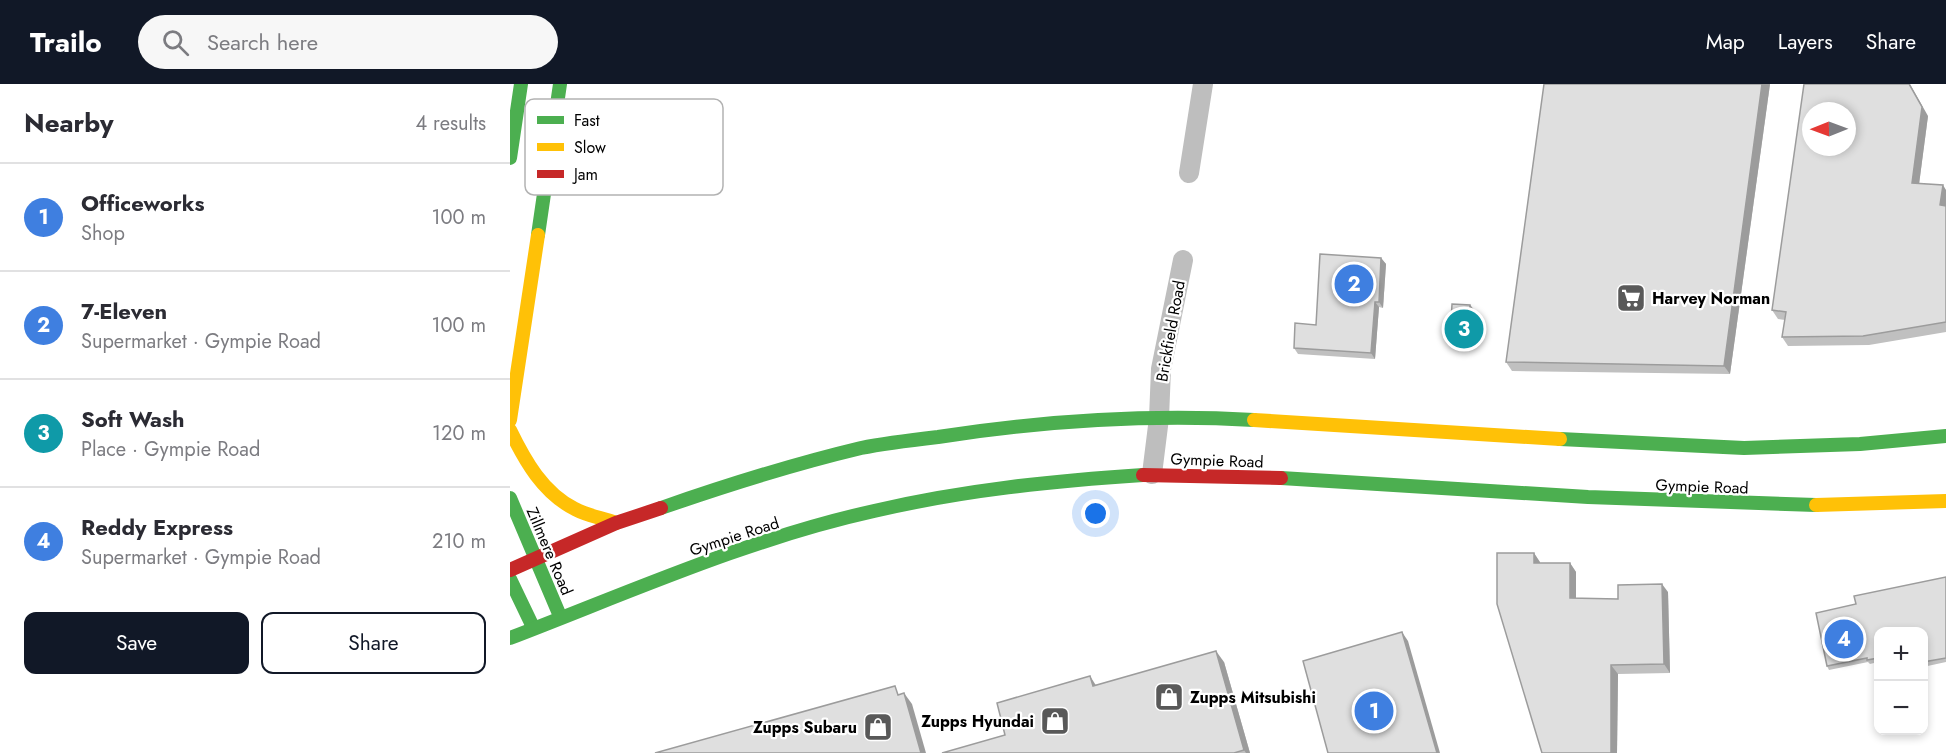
<!DOCTYPE html>
<meta charset="utf-8">
<style>
:root{--surface:#fff;--page:#f7f7f7;--text:#2b2b33;--muted:#7c7c81;--line:#e1e1e2;--accent:#111827}
body{margin:0;font-family:Jost,sans-serif;background:var(--page);color:var(--text)}
.controls{position:absolute;right:18px;bottom:18px;display:grid;overflow:hidden;border-radius:12px;box-shadow:0 3px 9px #0003}
.controls button{width:54px;height:54px;display:grid;place-items:center;padding:0;border:0;border-bottom:2px solid var(--line);background:var(--surface);color:var(--text);font:30px sans-serif}
.compass{position:absolute;left:1292px;top:18px;width:54px;height:54px;border-radius:50%;background:var(--surface);box-shadow:0 3px 9px #0003;rotate:269deg}
.you{position:absolute;left:586px;top:430px;width:21px;height:21px;margin:-15px;border:4px solid #fff;border-radius:50%;background:#1a73e8;box-shadow:0 0 0 9px #1a73e833}
.badge{display:grid;place-items:center;width:39px;height:39px;border-radius:50%;background:var(--accent);color:#fff;font-size:20px;font-weight:700}
.pin{position:absolute;translate:-50% -50%;border:3px solid #fff;box-shadow:0 2px 6px #0006}
.list{margin:0;padding:0;list-style:none}
h2{display:flex;justify-content:space-between;align-items:center;height:78px;margin:0;padding:0 24px;font-size:26px}
h2 small{font-size:20px;font-weight:400;color:var(--muted)}
.list li{display:grid;grid-template-columns:39px 1fr auto;gap:18px;align-items:center;box-sizing:border-box;height:108px;padding:0 24px;border-top:2px solid var(--line)}
.list b{display:block;font-size:22px;white-space:nowrap}
.list p{margin:0;font-size:20px;white-space:nowrap;color:var(--muted)}
.list em{font-size:20px;font-style:normal;color:var(--muted)}
.actions{display:flex;gap:12px;padding:18px 24px}
.actions a{flex:1;padding:14px 0;border:2px solid var(--accent);border-radius:12px;text-align:center;font-size:21px;color:var(--accent)}
.actions .main{background:var(--accent);color:#fff}
.icon{flex:none;width:33px;height:33px;fill:none;stroke:currentColor;stroke-width:2;stroke-linecap:round;stroke-linejoin:round}
.map{position:relative;flex:none;width:1436px;height:669px;overflow:hidden}
header{display:flex;align-items:center;gap:36px;box-sizing:border-box;height:84px;padding:0 30px;background:var(--accent);color:#fff}
header strong{font-size:28px}
nav{display:flex;gap:33px;margin-inline-start:auto;font-size:21px}
.search{width:420px;height:54px;background:var(--page);display:flex;align-items:center;gap:15px;box-sizing:border-box;padding:0 21px;border-radius:33px;color:var(--muted);font-size:22px}
main{display:flex}
aside{flex:1;background:var(--surface)}
.map>svg:first-child{display:block}
.lines{fill:none;stroke-linecap:round;stroke-linejoin:round}
.street{stroke:#bebebe;stroke-width:20}
.fast{stroke:#4caf50;stroke-width:14}
.slow{stroke:#ffc107;stroke-width:14}
.jam{stroke:#c62828;stroke-width:14}
.wall{fill:#c0c0c0}
.shaded-wall{fill:#9c9c9c}
.building{fill:#dfdfdf;stroke:#9c9c9c;stroke-width:1.5;fill-rule:evenodd}
.labels{text-anchor:middle;stroke-width:4.5;stroke-linejoin:round;paint-order:stroke}
.poi-label{font-size:16px;font-weight:bold;fill:#000;stroke:#fff;text-anchor:start}
.street-label{font-size:16px;fill:#000;stroke:#fff}
.key{fill:#fff;stroke:#b2b2b2;stroke-width:1.5}
.key-label{font-size:16px;fill:#000}
</style>
<header>
<strong>Trailo</strong>
<div class="search"><svg class="icon" aria-label="search" viewBox="0 0 24 24"><circle cx="10" cy="10" r="6"/><path d="M15 15l6 6"/></svg>Search here</div>
<nav><a>Map</a><a>Layers</a><a>Share</a></nav>
</header>
<main>
<aside>
<h2>Nearby<small>4 results</small></h2>
<ul class="list">
<li><span class="badge" style="background:#3f7fe0">1</span><div><b>Officeworks</b><p>Shop</p></div><em>100 m</em></li>
<li><span class="badge" style="background:#3f7fe0">2</span><div><b>7-Eleven</b><p>Supermarket · Gympie Road</p></div><em>100 m</em></li>
<li><span class="badge" style="background:#0f9aa8">3</span><div><b>Soft Wash</b><p>Place · Gympie Road</p></div><em>120 m</em></li>
<li><span class="badge" style="background:#3f7fe0">4</span><div><b>Reddy Express</b><p>Supermarket · Gympie Road</p></div><em>210 m</em></li>
</ul>
<div class="actions"><a class="main">Save</a><a>Share</a></div>
</aside>
<div class="map">
<svg width="1436" height="669" viewBox="0 0 1436 669">
<rect width="100%" height="100%" fill="#fff"/>
<g class="lines">
<!-- street -->
<g class="street">
<path d="M 679,89 L 693,0"/>
<path d="M 642,390 L 649,334 L 651,285 L 673,176"/>
</g>
<!-- fast -->
<g class="fast">
<path d="M 0,74 L 11,0"/>
<path d="M 28,151 L 50,0"/>
<path d="M 1050,355 L 1234,364 L 1350,360 L 1436,352"/>
<path d="M 771,394 L 1078,413 L 1306,421"/>
<path d="M 0,414 L 50,532"/>
<path d="M 151,424 C 217,401 284,380 351,364 C 376,359 402,356 428,353 C 532,337 639,330 744,336"/>
<path d="M 0,495 L 23,543"/>
<path d="M 0,554 C 120,508 238,455 364,427 C 453,406 543,397 633,391"/>
</g>
<!-- slow -->
<g class="slow">
<path d="M 0,336 L 28,151"/>
<path d="M 744,336 L 1050,355"/>
<path d="M 0,346 C 15,377 33,409 65,425 C 78,432 93,434 106,439"/>
<path d="M 1306,421 L 1436,417"/>
</g>
<!-- jam -->
<g class="jam">
<path d="M 633,391 L 771,394"/>
<path d="M 0,486 L 106,439 L 151,424"/>
</g>
</g>
<!-- wall -->
<g class="wall">
<path d="M 1034,0 L 1260,0 L 1220,290 L 1002,287 L 996,278 Z"/>
<path d="M 1418,32 L 1409,100 L 1436,106 L 1436,248 L 1359,261 L 1278,262 L 1272,253 L 1275,236 L 1268,235 L 1262,226 Z"/>
<path d="M 871,174 L 876,180 L 873,224 L 869,223 L 865,275 L 788,270 L 784,264 Z"/>
<path d="M 960,221 L 965,227 L 962,264 L 944,263 L 940,257 Z"/>
<path d="M 1024,469 L 1030,479 L 1060,479 L 1066,488 L 1066,514 L 1108,515 L 1158,508 L 1160,589 L 1108,590 L 1107,669 L 1032,669 Z"/>
<path d="M 1436,493 L 1436,578 L 1413,583 L 1413,548 L 1368,548 L 1368,578 L 1360,580 L 1358,578 L 1319,586 L 1317,582 L 1346,520 Z"/>
<path d="M 714,578 L 740,669 L 432,669 L 495,651 L 586,601 Z"/>
</g>
<!-- shaded-wall -->
<g class="shaded-wall">
<path d="M 1252,0 L 1260,0 L 1220,290 L 1214,282 Z"/>
<path d="M 1399,0 L 1400,0 L 1418,32 L 1408,108 L 1402,99 Z"/>
<path d="M 1433,101 L 1436,106 L 1436,127 L 1430,121 Z"/>
<path d="M 871,174 L 876,180 L 873,224 L 869,218 Z"/>
<path d="M 865,218 L 869,223 L 865,275 L 861,269 Z"/>
<path d="M 960,221 L 965,227 L 962,264 L 958,258 Z"/>
<path d="M 1024,469 L 1030,478 L 1030,487 L 1024,479 Z"/>
<path d="M 1060,479 L 1066,488 L 1066,522 L 1060,514 Z"/>
<path d="M 1152,500 L 1158,508 L 1160,589 L 1154,580 Z"/>
<path d="M 892,548 L 898,557 L 930,669 L 927,669 Z"/>
<path d="M 706,567 L 714,578 L 740,669 L 736,669 L 734,666 Z"/>
<path d="M 1101,581 L 1108,590 L 1107,669 L 1101,669 Z"/>
<path d="M 580,592 L 587,603 L 583,602 Z"/>
<path d="M 394,609 L 402,620 L 416,669 L 411,669 Z"/>
</g>
<!-- building -->
<g class="building">
<path d="M 1034,0 L 1252,0 L 1214,282 L 996,278 Z"/>
<path d="M 1294,0 L 1399,0 L 1412,23 L 1402,99 L 1433,101 L 1430,121 L 1436,122 L 1436,238 L 1353,252 L 1272,253 L 1276,228 L 1262,226 ZM 1301,27 L 1337,27 L 1337,63 L 1301,63 Z"/>
<path d="M 810,170 L 871,174 L 869,218 L 865,218 L 861,269 L 784,264 L 785,239 L 806,241 Z"/>
<path d="M 942,220 L 960,221 L 958,258 L 940,257 Z"/>
<path d="M 987,469 L 1024,469 L 1024,479 L 1060,479 L 1060,514 L 1108,515 L 1108,501 L 1152,500 L 1154,580 L 1101,581 L 1101,669 L 1032,669 L 987,520 Z"/>
<path d="M 1436,493 L 1436,574 L 1413,578 L 1413,548 L 1368,548 L 1368,574 L 1357,576 L 1357,574 L 1317,582 L 1306,529 L 1346,520 L 1344,512 Z"/>
<path d="M 892,548 L 927,669 L 818,669 L 793,577 Z"/>
<path d="M 706,567 L 734,666 L 724,669 L 432,669 L 495,651 L 487,619 L 580,592 L 583,602 Z"/>
<path d="M 385,602 L 388,611 L 394,609 L 411,669 L 145,669 Z"/>
</g>
<!-- icons -->
<defs>
<g id="supermarket-square" transform="scale(1.5)"><rect x="-9" y="-9" width="18" height="18" rx="4" fill="#595959" stroke="#fff"/><path d="M-6-5.5h2.5l.6 2H6L4.5 2H-2.5L-4.4-4H-6ZM-1.5 3.2a1.3 1.3 0 1 0 .1 0ZM3 3.2a1.3 1.3 0 1 0 .1 0Z" fill="#fff"/></g>
<g id="shop-square" transform="scale(1.5)"><rect x="-9" y="-9" width="18" height="18" rx="4" fill="#595959" stroke="#fff"/><path d="M-5-2.5h2.3a2.7 3.5 0 0 1 5.4 0H5L5.5 6h-11ZM-1.5-2.5h3a1.5 2.3 0 0 0-3 0Z" fill="#fff"/></g>
</defs>
<g fill-rule="evenodd">
<use href="#supermarket-square" x="1121" y="214"/>
<use href="#shop-square" x="659" y="613"/>
<use href="#shop-square" x="545" y="637"/>
<use href="#shop-square" x="368" y="643"/>
</g>
<g class="labels">
<!-- poi labels -->
<g class="poi-label">
<text x="1142" y="220">Harvey Norman</text>
<text x="680" y="619">Zupps Mitsubishi</text>
<text x="524" y="643" text-anchor="end">Zupps Hyundai</text>
<text x="347" y="649" text-anchor="end">Zupps Subaru</text>
</g>
<!-- street labels -->
<g class="street-label">
<text transform="translate(660 247) rotate(-80)" y="6">Brickfield Road</text>
<text transform="translate(707 376) rotate(2)" y="6">Gympie Road</text>
<text transform="translate(1192 402) rotate(2)" y="6">Gympie Road</text>
<text transform="translate(224 452) rotate(-18)" y="6">Gympie Road</text>
<text transform="translate(40 467) rotate(67)" y="6">Zillmere Road</text>
</g>
</g>
<!-- legend -->
<rect x="15" y="15" width="198" height="96" rx="9" class="key"/>
<rect x="27" y="32" width="27" height="8" fill="#4caf50"/>
<rect x="27" y="59" width="27" height="8" fill="#ffc107"/>
<rect x="27" y="86" width="27" height="8" fill="#c62828"/>
<g class="key-label">
<text x="64" y="42">Fast</text>
<text x="64" y="69">Slow</text>
<text x="64" y="96">Jam</text>
</g>
</svg>
<div class="controls">
<button>+</button>
<button>−</button>
</div>
<svg class="compass" viewBox="-18 -18 36 36"><path d="M0-13l5 13h-10z" fill="#e53935"/><path d="M0 13l5-13h-10z" fill="#7c7c81"/></svg>
<div class="you"></div>
<div class="pin badge" style="left:864px;top:627px;background:#3f7fe0">1</div>
<div class="pin badge" style="left:844px;top:200px;background:#3f7fe0">2</div>
<div class="pin badge" style="left:954px;top:245px;background:#0f9aa8">3</div>
<div class="pin badge" style="left:1334px;top:555px;background:#3f7fe0">4</div>
</div>
</main>
